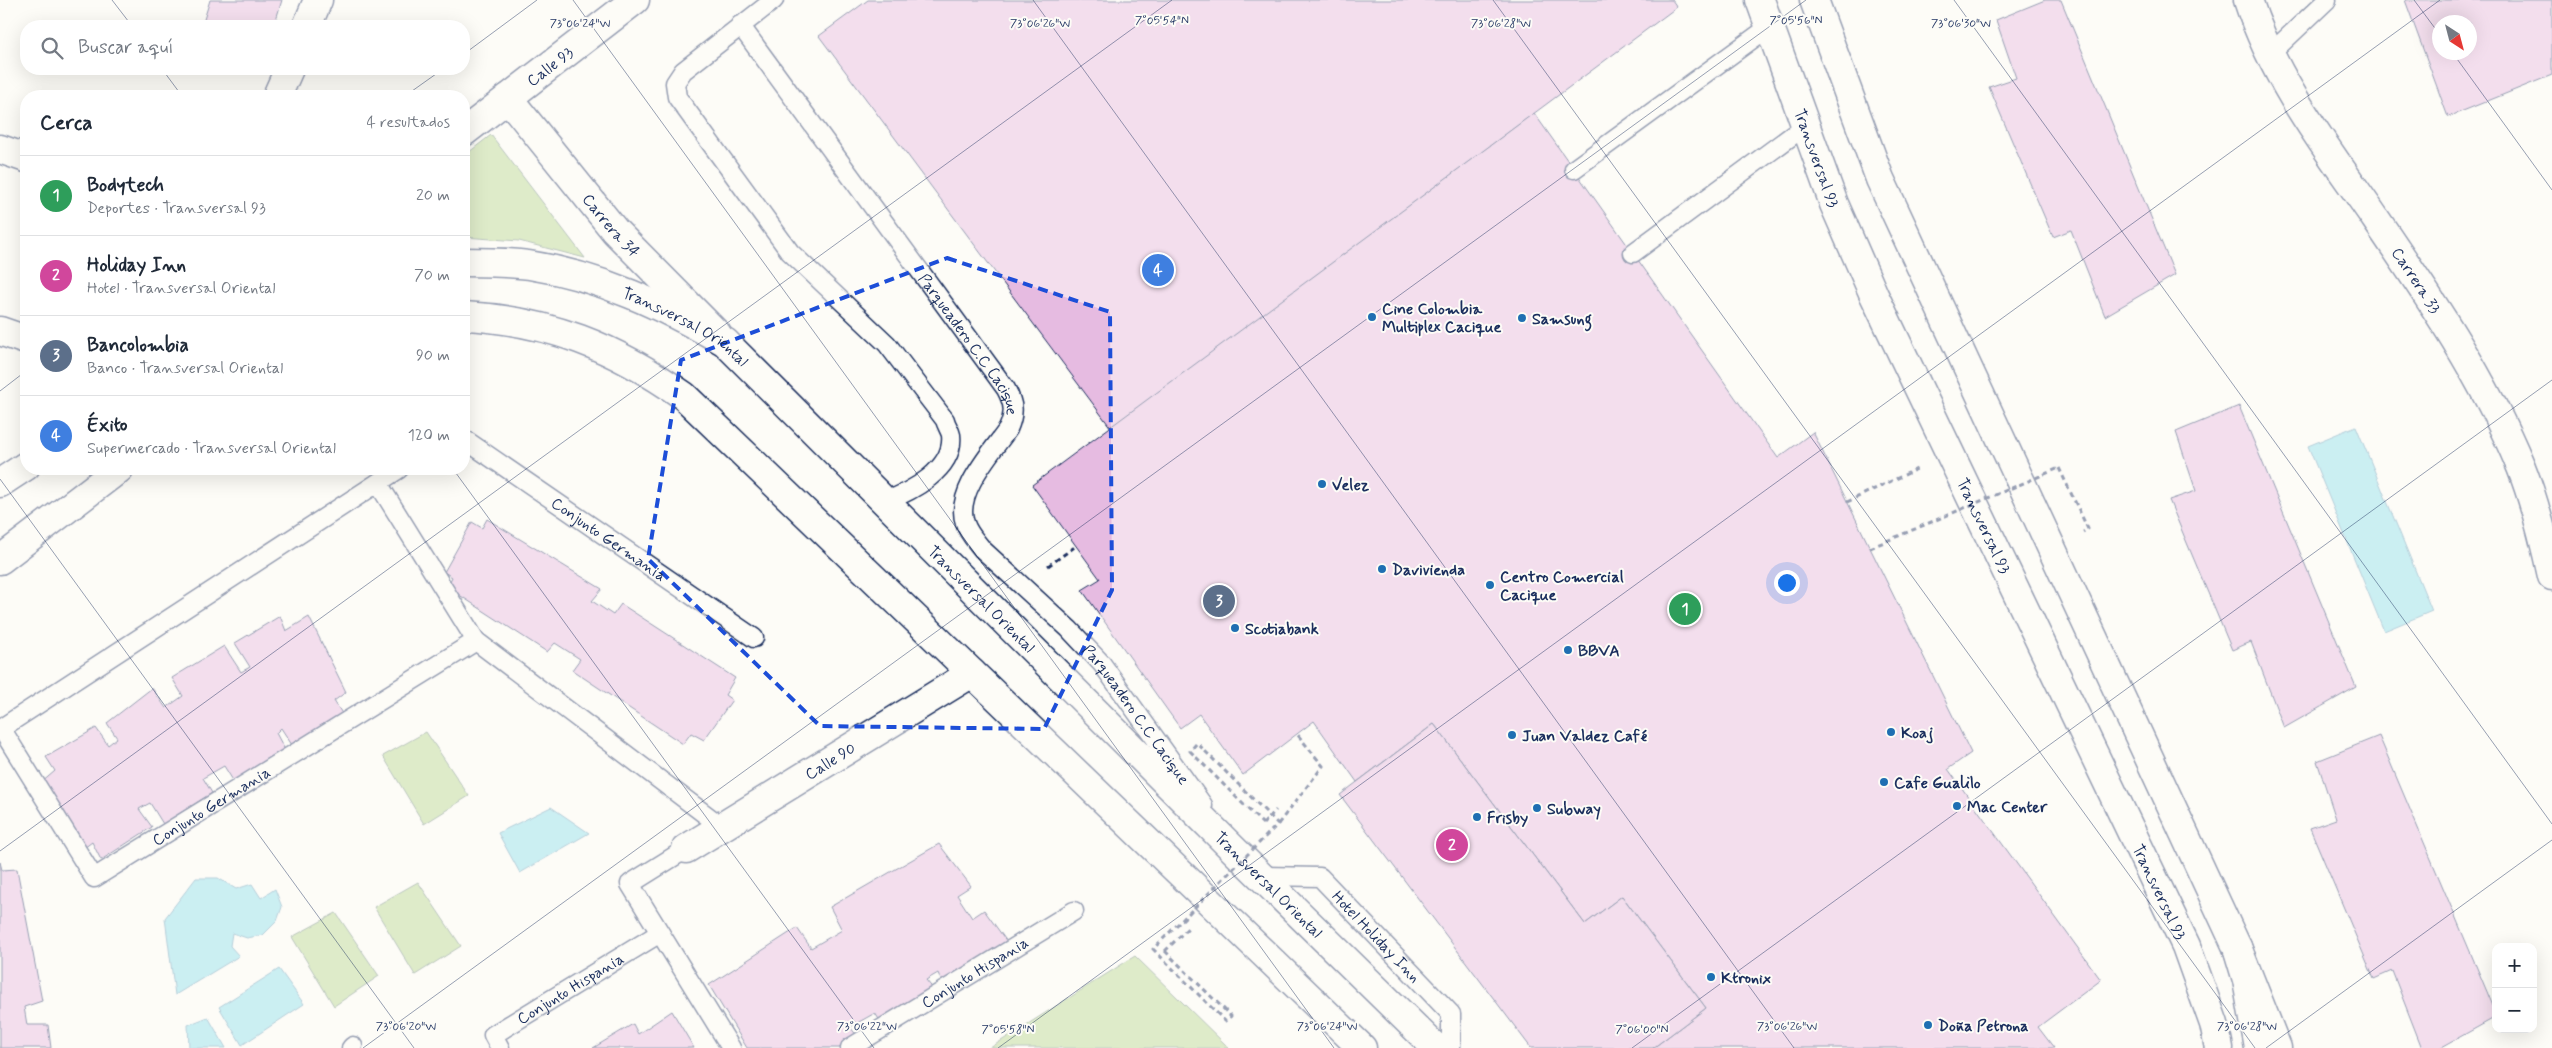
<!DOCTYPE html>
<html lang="es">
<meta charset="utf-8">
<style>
:root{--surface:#fff;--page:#f6f6f7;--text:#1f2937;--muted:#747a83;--line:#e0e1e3;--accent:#0f766e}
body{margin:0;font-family:Mynerve,sans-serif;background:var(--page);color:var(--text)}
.controls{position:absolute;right:15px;bottom:15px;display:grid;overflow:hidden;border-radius:10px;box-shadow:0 5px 20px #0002}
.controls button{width:45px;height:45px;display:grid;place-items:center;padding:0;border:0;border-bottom:1px solid var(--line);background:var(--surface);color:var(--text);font:25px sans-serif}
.compass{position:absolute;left:2432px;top:15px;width:45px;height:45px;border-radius:50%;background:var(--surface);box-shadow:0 5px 20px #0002;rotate:144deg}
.you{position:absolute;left:1786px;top:582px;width:18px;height:18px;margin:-12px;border:4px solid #fff;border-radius:50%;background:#1a73e8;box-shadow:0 0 0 8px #1a73e833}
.badge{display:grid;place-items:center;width:32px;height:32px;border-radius:50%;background:var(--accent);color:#fff;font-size:16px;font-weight:700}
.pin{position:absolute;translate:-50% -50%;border:2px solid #fff;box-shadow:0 1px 5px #0006}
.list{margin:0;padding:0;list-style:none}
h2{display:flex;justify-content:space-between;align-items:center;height:65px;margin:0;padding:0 20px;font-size:21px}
h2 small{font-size:16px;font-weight:400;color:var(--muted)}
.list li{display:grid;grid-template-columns:32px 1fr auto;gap:15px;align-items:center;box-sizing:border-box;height:80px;padding:0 20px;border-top:1px solid var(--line)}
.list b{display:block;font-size:19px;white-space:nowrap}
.list p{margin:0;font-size:16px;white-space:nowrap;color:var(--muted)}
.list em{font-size:16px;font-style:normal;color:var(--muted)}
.icon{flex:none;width:28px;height:28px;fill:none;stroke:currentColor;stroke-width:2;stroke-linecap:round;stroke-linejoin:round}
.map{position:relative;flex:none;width:2552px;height:1048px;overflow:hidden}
.search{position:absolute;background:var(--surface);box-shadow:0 5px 20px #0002;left:20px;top:20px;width:450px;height:55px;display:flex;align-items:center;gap:12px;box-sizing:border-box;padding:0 18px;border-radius:20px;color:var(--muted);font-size:19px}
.panel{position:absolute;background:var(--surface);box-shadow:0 5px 20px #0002;left:20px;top:90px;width:450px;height:385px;border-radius:20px}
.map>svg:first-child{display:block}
.green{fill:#b8d891;stroke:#6a8478}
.water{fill:#8fdfec;stroke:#6199b3}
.building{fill:#e6bbe1;stroke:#1b2f5e;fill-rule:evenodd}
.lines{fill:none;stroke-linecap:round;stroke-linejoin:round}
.service-casing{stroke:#1b2f5e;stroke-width:21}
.minor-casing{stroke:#1b2f5e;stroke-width:31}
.tertiary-casing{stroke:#1b2f5e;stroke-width:31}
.secondary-casing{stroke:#1b2f5e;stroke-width:31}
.path{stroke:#1b2f5e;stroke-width:3;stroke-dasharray:5 4;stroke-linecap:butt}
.service{stroke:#fdfcf7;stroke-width:18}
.minor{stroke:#fdfcf7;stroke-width:28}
.tertiary{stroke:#fdfcf7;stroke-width:28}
.secondary{stroke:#fdfcf7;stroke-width:28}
.path-bridge{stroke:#1b2f5e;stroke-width:3;stroke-dasharray:5 4;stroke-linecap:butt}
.marked{fill:none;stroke:#1d4ed8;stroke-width:4;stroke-dasharray:10 6;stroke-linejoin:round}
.ticks{fill:none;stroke:#1b2f5e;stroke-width:1;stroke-opacity:0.45}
.poi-dot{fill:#1f6fb2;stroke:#fdfcf7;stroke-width:2}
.labels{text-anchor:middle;stroke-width:4;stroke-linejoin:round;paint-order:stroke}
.street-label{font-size:16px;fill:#1b2f5e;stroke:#fdfcf7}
.poi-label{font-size:16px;font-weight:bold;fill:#1b2f5e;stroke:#fdfcf7;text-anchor:start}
.ticks-label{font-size:12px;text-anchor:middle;fill:#1b2f5e;stroke:#fdfcf7;stroke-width:4;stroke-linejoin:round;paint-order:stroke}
</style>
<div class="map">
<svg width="2552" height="1048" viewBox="0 0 2552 1048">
<rect width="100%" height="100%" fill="#fdfcf7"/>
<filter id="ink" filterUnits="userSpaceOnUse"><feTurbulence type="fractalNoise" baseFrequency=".02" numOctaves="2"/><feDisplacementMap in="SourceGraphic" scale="10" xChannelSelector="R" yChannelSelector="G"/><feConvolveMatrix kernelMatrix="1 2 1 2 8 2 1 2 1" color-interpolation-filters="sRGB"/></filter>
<g filter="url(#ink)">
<!-- green -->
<g class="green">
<path d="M 491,135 L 585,258 L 519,241 L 464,237 L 464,156 Z"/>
<path d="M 426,732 L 469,796 L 424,824 L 383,756 Z"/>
<path d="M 418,882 L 461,946 L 415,975 L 374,907 Z"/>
<path d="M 336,913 L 379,976 L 334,1006 L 292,937 Z"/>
<path d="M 1135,956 L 1229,1048 L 990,1048 Z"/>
</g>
<!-- water -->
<g class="water">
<path d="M 2356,426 L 2432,611 L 2384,631 L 2308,446 Z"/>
<path d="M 551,807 L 589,833 L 520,873 L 498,833 Z"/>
<path d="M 196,878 L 218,878 L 236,889 L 252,884 L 261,898 L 275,889 L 282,907 L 277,921 L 263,935 L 247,938 L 232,933 L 230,946 L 239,956 L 175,995 L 165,918 Z"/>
<path d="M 279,969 L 304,1004 L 242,1045 L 219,1007 Z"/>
<path d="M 208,1017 L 226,1048 L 189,1048 L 188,1025 Z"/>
</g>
<!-- building -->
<g class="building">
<path d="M 210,0 L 282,0 L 274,26 L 202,26 Z"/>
<path d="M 868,0 L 1672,0 L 1677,7 L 1111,428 L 819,36 Z"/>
<path d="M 2045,0 L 2061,0 L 2175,275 L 2105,316 L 2071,230 L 2053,237 L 1989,87 L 2016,78 L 1996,20 Z"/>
<path d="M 2405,0 L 2552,0 L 2552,75 L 2448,117 ZM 2440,22 L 2470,22 L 2470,52 L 2440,52 Z"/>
<path d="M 1534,113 L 1778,458 L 1813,432 L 1971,753 L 1948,769 L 2101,980 L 2038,1027 L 2054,1048 L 1653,1048 L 1706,1008 L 1622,896 L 1585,924 L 1434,724 L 1357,782 L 1314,721 L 1243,775 L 1199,714 L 1180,728 L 1082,590 L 1100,579 L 1032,485 Z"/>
<path d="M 2239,406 L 2356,687 L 2284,728 L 2251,642 L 2232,650 L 2169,500 L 2196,491 L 2176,432 Z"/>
<path d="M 487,519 L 602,589 L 592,601 L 613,615 L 621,604 L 735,678 L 725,695 L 732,700 L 704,740 L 691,733 L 683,744 L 572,670 L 580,659 L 555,643 L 547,652 L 447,587 L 452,577 L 444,572 L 472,522 L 482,528 Z"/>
<path d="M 280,616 L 286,631 L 309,617 L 346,692 L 334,701 L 343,715 L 292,745 L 281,728 L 276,733 L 285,750 L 234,782 L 224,766 L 203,778 L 212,793 L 163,824 L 150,803 L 139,809 L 152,827 L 101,860 L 92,842 L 84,848 L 41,783 L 55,771 L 46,757 L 96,728 L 108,745 L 117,738 L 107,723 L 152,688 L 166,708 L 183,696 L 172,678 L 224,646 L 241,672 L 250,667 L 235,643 Z"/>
<path d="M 1434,724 L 1585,924 L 1622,896 L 1706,1008 L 1653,1048 L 1531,1048 L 1340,795 Z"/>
<path d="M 2379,736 L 2496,1013 L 2496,1017 L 2440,1048 L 2422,1048 L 2392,971 L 2374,979 L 2310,828 L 2336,819 L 2317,761 Z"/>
<path d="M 939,844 L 971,886 L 957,895 L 972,918 L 984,910 L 1010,946 L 943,985 L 938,973 L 926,980 L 935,991 L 882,1024 L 875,1013 L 850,1027 L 858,1037 L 841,1048 L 747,1048 L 709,985 L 797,928 L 811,948 L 842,930 L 830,907 Z"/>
<path d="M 0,862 L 2,870 L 17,869 L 42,1001 L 24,1007 L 27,1025 L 48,1025 L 51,1048 L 0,1048 Z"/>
<path d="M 672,1011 L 694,1048 L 593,1048 L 633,1024 L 638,1034 Z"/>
</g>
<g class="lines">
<!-- service casing -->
<g class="service-casing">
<g id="service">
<path d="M 774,0 L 683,71 L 675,83 L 677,97 L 790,252 L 887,344 L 945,420 C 946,425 950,430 951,435 C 955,470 910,492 884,502"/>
<path id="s1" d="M 740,25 L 1006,389 C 1014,404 1015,413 1008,429 C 992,452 954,493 965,523 C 968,533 976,541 982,549 L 1069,629 L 1102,664 L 1203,805"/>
<path d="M 2270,54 L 2327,0"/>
<path d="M 1574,169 L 1769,27"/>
<path d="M 1633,253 L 1805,126"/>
<path id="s2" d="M 464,439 L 754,638"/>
<path d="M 476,641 L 722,827"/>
<path id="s3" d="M 1,728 L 94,878 L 476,641 L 378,483"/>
<path d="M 0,729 L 399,469"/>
<path d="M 686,849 L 630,884 L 731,1048"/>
<path id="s4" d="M 1261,876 L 1320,877 L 1451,1014 L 1451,1048"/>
<path d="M 351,1048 L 353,1046"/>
<path id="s5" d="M 500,1048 L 493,1035 L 660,933"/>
<path id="s6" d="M 850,1048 L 1074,911"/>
</g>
</g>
<!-- minor casing -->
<g class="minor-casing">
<g id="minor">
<path d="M 307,26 L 318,0"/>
<path d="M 277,96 L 289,69"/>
<path d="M 0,149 L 26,158"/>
<path d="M 0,331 L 26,340"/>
<path id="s7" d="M 686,849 L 972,673"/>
</g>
</g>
<!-- tertiary casing -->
<g class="tertiary-casing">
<g id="tertiary">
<path id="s8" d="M 1760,0 L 1834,204 L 1874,295 L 2186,946 L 2214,1024 L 2219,1048"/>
<path d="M 1814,0 L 1880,179 L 2237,947 L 2247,980 L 2259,1048"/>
<path id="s9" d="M 508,98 L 615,231 L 717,334"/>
<path id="s10" d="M 464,132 L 635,0"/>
</g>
</g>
<!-- secondary casing -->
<g class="secondary-casing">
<g id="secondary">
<path id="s11" d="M 2248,0 C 2273,78 2325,146 2371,212 C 2427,294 2483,375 2521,467 C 2535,502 2544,539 2552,576"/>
<path id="s12" d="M 464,262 C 485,262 508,262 529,265 C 600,276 664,306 725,342 L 1235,851 L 1436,1048"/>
<path d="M 464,316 C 548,320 615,347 684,396 L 1362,1048"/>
<path d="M 0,483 L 26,466"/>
<path d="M 0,560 L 119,469"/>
<path d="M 2237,947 L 2277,1048"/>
</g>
</g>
<!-- path -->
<g class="path">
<path d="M 2059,468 L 2088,529 L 2083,532"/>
<path d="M 1847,502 L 1919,468"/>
<path d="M 1048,566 L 1076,546"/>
<path d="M 1263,824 L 1276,810"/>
<path d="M 1278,824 L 1323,766 L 1297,734"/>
<path d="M 1165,951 L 1188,928"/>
</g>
<!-- service -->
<use href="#service" class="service"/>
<!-- minor -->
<use href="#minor" class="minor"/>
<!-- tertiary -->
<use href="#tertiary" class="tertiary"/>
<!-- secondary -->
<use href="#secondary" class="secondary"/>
<!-- path-bridge -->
<g class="path-bridge">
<path d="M 1870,548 L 2059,468"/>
<path d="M 1165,951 L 1231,1016 L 1225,1021 L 1153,949 L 1278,824 L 1197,743 L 1190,751 L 1263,824"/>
</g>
</g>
</g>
<!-- marked area -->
<path d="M0 0H2552V1048H0ZM 947,258 L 1110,312 L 1112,590 L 1044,729 L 820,726 L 648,559 L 681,360 Z" fill="#fdfcf7" fill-opacity=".55" fill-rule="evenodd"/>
<path class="marked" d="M 947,258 L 1110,312 L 1112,590 L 1044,729 L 820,726 L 648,559 L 681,360 Z"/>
<!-- ticks -->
<path class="ticks" d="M 112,0 L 132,26M 573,0 L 1334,1048M 1033,0 L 1794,1048M 1493,0 L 2255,1048M 1954,0 L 2552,824M 2414,0 L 2440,35M 2452,52 L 2552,190M 464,54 L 537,0M 162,69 L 182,96M 405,96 L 443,69M 0,391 L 26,371M 453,469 L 874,1048M 0,479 L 414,1048M 0,851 L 1172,0M 363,1048 L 1806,0M 998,1048 L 2440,0M 1632,1048 L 2552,380M 2266,1048 L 2552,840"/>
<!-- markers -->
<g class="poi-dot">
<circle cx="1372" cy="317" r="5"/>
<circle cx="1522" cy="318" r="5"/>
<circle cx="1322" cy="484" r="5"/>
<circle cx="1382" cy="569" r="5"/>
<circle cx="1490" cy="585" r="5"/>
<circle cx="1235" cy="628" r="5"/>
<circle cx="1568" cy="650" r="5"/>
<circle cx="1891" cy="732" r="5"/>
<circle cx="1512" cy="735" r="5"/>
<circle cx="1884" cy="782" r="5"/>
<circle cx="1957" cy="806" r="5"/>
<circle cx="1537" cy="808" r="5"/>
<circle cx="1477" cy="817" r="5"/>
<circle cx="1711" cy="977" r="5"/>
<circle cx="1928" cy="1025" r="5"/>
</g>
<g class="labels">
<!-- street labels -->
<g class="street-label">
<text dy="6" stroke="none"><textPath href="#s10" startOffset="108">Calle 93</textPath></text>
<text dy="6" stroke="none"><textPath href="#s8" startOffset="168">Transversal 93</textPath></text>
<text dy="6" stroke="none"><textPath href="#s9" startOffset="164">Carrera 34</textPath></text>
<text dy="6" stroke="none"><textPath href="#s11" startOffset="328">Carrera 33</textPath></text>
<text dy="6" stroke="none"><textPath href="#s12" startOffset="235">Transversal Oriental</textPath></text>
<text dy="6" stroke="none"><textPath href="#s1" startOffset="394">Parqueadero C.C Cacique</textPath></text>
<text dy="6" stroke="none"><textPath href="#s8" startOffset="572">Transversal 93</textPath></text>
<text dy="6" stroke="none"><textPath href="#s2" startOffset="176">Conjunto Germania</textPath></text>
<text dy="6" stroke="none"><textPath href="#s12" startOffset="640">Transversal Oriental</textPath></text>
<text dy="6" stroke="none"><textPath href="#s1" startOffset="858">Parqueadero C.C Cacique</textPath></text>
<text dy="6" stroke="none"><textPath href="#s7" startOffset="169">Calle 90</textPath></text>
<text dy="6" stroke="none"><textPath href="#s3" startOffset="314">Conjunto Germania</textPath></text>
<text dy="6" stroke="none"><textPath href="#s12" startOffset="1045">Transversal Oriental</textPath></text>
<text dy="6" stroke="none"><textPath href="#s8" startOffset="978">Transversal 93</textPath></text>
<text dy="6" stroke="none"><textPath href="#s4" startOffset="141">Hotel Holiday Inn</textPath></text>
<text dy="6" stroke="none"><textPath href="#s6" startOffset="146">Conjunto Hispania</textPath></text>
<text dy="6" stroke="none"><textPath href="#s5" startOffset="105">Conjunto Hispania</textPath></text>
</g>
<!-- poi labels -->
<g class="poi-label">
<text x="1382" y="314">Cine Colombia<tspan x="1382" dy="18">Multiplex Cacique</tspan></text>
<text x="1532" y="324">Samsung</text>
<text x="1332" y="490">Velez</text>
<text x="1392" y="575">Davivienda</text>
<text x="1500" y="582">Centro Comercial<tspan x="1500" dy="18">Cacique</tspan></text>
<text x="1245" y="634">Scotiabank</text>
<text x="1578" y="656">BBVA</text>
<text x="1901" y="738">Koaj</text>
<text x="1522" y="741">Juan Valdez Café</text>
<text x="1894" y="788">Cafe Gualilo</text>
<text x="1967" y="812">Mac Center</text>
<text x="1547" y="814">Subway</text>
<text x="1487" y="823">Frisby</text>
<text x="1721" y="983">Ktronix</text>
<text x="1938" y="1031">Doña Petrona</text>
</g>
</g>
<g class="ticks-label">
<text x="1162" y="24">7°05'54"N</text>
<text x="1796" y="24">7°05'56"N</text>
<text x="580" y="27">73°06'24"W</text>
<text x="1040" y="27">73°06'26"W</text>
<text x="1501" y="27">73°06'28"W</text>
<text x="1961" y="27">73°06'30"W</text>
<text x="406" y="1030">73°06'20"W</text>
<text x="867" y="1030">73°06'22"W</text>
<text x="1327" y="1030">73°06'24"W</text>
<text x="1787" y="1030">73°06'26"W</text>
<text x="2247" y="1030">73°06'28"W</text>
<text x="1008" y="1033">7°05'58"N</text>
<text x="1642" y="1033">7°06'00"N</text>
</g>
</svg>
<div class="controls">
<button>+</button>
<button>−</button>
</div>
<svg class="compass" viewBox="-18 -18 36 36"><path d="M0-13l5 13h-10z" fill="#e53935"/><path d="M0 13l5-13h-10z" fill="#747a83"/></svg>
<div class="you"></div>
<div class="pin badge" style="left:1685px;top:609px;background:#2e9e5b">1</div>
<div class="pin badge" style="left:1452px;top:845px;background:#d1479c">2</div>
<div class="pin badge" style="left:1219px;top:601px;background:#5c6f8a">3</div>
<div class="pin badge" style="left:1158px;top:270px;background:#3f7fe0">4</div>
<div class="search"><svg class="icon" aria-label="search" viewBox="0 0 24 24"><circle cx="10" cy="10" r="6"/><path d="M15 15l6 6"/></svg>Buscar aquí</div>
<section class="panel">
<h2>Cerca<small>4 resultados</small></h2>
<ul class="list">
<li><span class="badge" style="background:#2e9e5b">1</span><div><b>Bodytech</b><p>Deportes · Transversal 93</p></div><em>20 m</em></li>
<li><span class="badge" style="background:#d1479c">2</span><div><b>Holiday Inn</b><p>Hotel · Transversal Oriental</p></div><em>70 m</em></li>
<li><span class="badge" style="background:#5c6f8a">3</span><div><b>Bancolombia</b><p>Banco · Transversal Oriental</p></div><em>90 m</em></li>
<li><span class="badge" style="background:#3f7fe0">4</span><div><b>Éxito</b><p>Supermercado · Transversal Oriental</p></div><em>120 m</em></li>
</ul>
</section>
</div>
